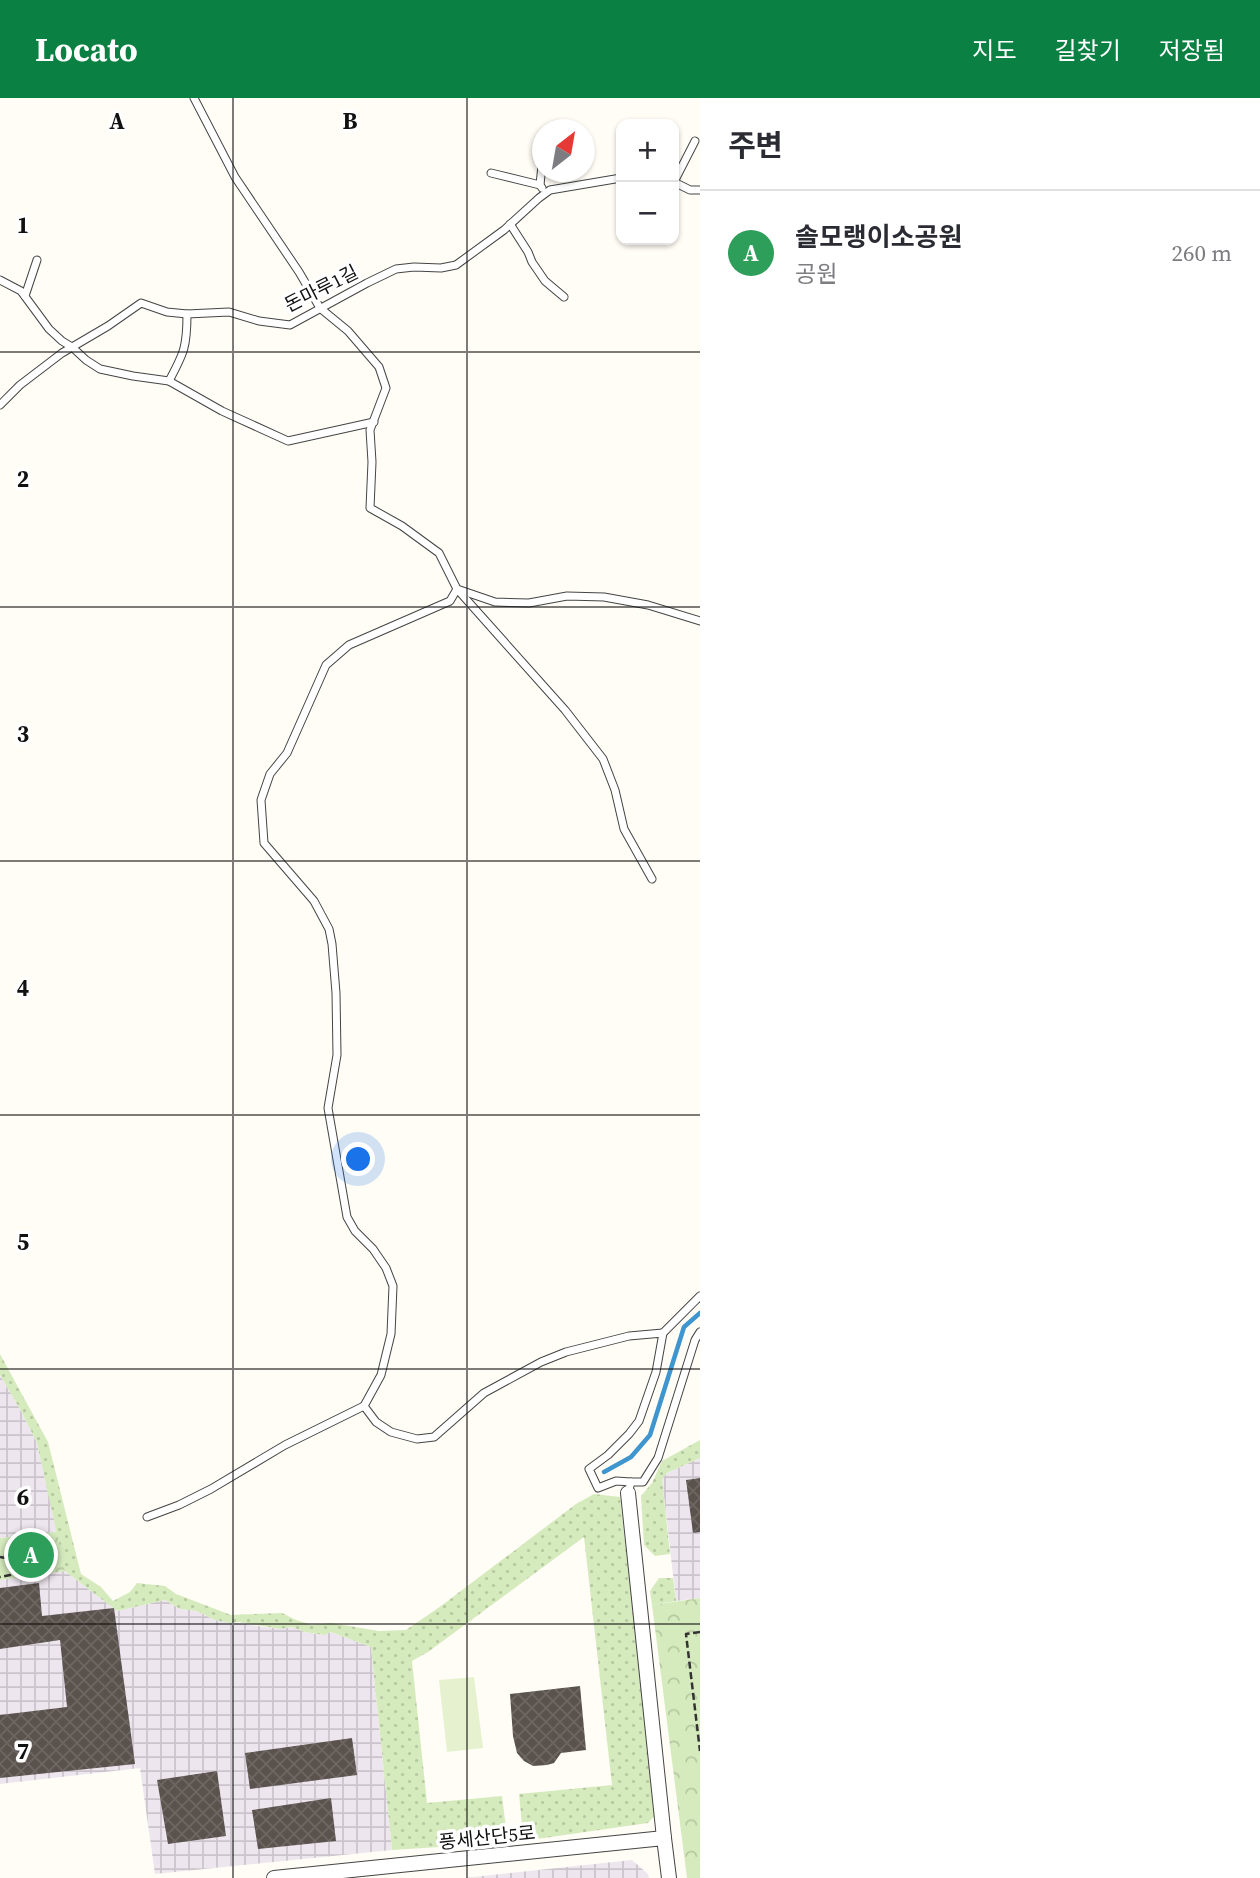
<!DOCTYPE html>
<html lang="ko">
<meta charset="utf-8">
<style>
:root{--surface:#fff;--page:#f7f7f7;--text:#2b2b33;--muted:#7c7c81;--line:#e1e1e2;--accent:#0b8043}
body{margin:0;font-family:"Source Serif 4","Noto Sans KR",serif;background:var(--page);color:var(--text)}
.controls{position:absolute;right:21px;top:21px;display:grid;overflow:hidden;border-radius:14px;box-shadow:0 2px 5px #0004}
.controls button{width:63px;height:63px;display:grid;place-items:center;padding:0;border:0;border-bottom:2px solid var(--line);background:var(--surface);color:var(--text);font:35px sans-serif}
.compass{position:absolute;left:532px;top:21px;width:63px;height:63px;border-radius:50%;background:var(--surface);box-shadow:0 2px 5px #0004;rotate:31deg}
.you{position:absolute;left:359px;top:1062px;width:24px;height:24px;margin:-18px;border:5px solid #fff;border-radius:50%;background:#1a73e8;box-shadow:0 0 0 10px #1a73e833}
.badge{display:grid;place-items:center;width:46px;height:46px;border-radius:50%;background:var(--accent);color:#fff;font-size:23px;font-weight:700}
.pin{position:absolute;translate:-50% -50%;border:4px solid #fff;box-shadow:0 2px 7px #0006}
.list{margin:0;padding:0;list-style:none}
h2{display:flex;justify-content:space-between;align-items:center;height:91px;margin:0;padding:0 28px;font-size:30px}
h2 small{font-size:23px;font-weight:400;color:var(--muted)}
.list li{display:grid;grid-template-columns:46px 1fr auto;gap:21px;align-items:center;box-sizing:border-box;height:126px;padding:0 28px;border-top:2px solid var(--line)}
.list b{display:block;font-size:26px;white-space:nowrap}
.list p{margin:0;font-size:23px;white-space:nowrap;color:var(--muted)}
.list em{font-size:23px;font-style:normal;color:var(--muted)}
.map{position:relative;flex:none;width:700px;height:1780px;overflow:hidden}
header{display:flex;align-items:center;gap:42px;box-sizing:border-box;height:98px;padding:0 35px;background:var(--accent);color:#fff}
header strong{font-size:33px}
nav{display:flex;gap:38px;margin-inline-start:auto;font-size:24px}
main{display:flex}
aside{flex:1;background:var(--surface)}
.map>svg:first-child{display:block}
.industrial{fill:url(#industrial-grid)}
.grass{fill:url(#grass-dots)}
.park{fill:url(#park-crowns)}
.pitch{fill:#e6f2cf}
.lines{fill:none;stroke-linecap:round;stroke-linejoin:round}
.stream{stroke:#3f96cf;stroke-width:4.5}
.building{fill:url(#building-cross-hatch)}
.service-casing{stroke:#444;stroke-width:9}
.minor-casing{stroke:#444;stroke-width:16}
.path{stroke:#333;stroke-width:2.5;stroke-dasharray:7 3.5;stroke-linecap:butt}
.service{stroke:#fff;stroke-width:7}
.minor{stroke:#fff;stroke-width:14}
.grid{fill:none;stroke:#111;stroke-width:2;stroke-opacity:0.55}
.labels{text-anchor:middle;stroke-width:7;stroke-linejoin:round;paint-order:stroke}
.street-label{font-size:19px;fill:#111;stroke:#fff}
.grid-label{font-size:23px;text-anchor:middle;font-weight:bold;fill:#111;stroke:#fff;stroke-width:7;stroke-linejoin:round;paint-order:stroke}
</style>
<header>
<strong>Locato</strong>
<nav><a>지도</a><a>길찾기</a><a>저장됨</a></nav>
</header>
<main>
<div class="map">
<svg width="700" height="1780" viewBox="0 0 700 1780">
<defs>
<pattern id="industrial-grid" width="8" height="8" patternUnits="userSpaceOnUse" patternTransform="scale(1.75)"><rect width="8" height="8" fill="#eee6ef"/><path d="M0 4h8M4 0v8" fill="none" stroke="#cbc4cc"/></pattern>
<pattern id="grass-dots" width="8" height="8" patternUnits="userSpaceOnUse" patternTransform="scale(1.75)"><rect width="8" height="8" fill="#d5ebbd"/><path d="M2 2h.1M6 6h.1" fill="none" stroke="#b6c8a1" stroke-width="1.8" stroke-linecap="round"/></pattern>
<pattern id="park-crowns" width="20" height="18" patternUnits="userSpaceOnUse" patternTransform="scale(1.75)"><rect width="20" height="18" fill="#d5ebbd"/><path d="M2 6a3 3 0 1 1 6 0M12 15a3 3 0 1 1 6 0" fill="none" stroke="#b6c8a1"/></pattern>
<pattern id="building-cross-hatch" width="8" height="8" patternUnits="userSpaceOnUse" patternTransform="scale(1.75)"><rect width="8" height="8" fill="#5a524d"/><path d="M0 0l8 8M0 8l8-8" fill="none" stroke="#6d6662"/></pattern>
</defs>
<rect width="100%" height="100%" fill="#fffdf5"/>
<!-- industrial -->
<g class="industrial">
<path d="M 0,1277 L 21,1313 L 37,1345 L 57,1434 L 0,1440 Z"/>
<path d="M 700,1360 L 700,1500 L 676,1503 L 662,1381 L 667,1375 Z"/>
<path d="M 65,1473 L 117,1513 L 165,1502 L 180,1511 L 197,1513 L 215,1522 L 280,1531 L 292,1529 L 305,1534 L 323,1537 L 331,1534 L 371,1549 L 392,1752 L 155,1776 L 140,1670 L 0,1686 L 0,1482 Z"/>
<path d="M 632,1762 L 648,1776 L 649,1780 L 464,1780 Z"/>
</g>
<!-- grass -->
<g class="grass">
<path d="M 0,1256 L 48,1344 L 81,1476 L 101,1489 L 113,1503 L 130,1494 L 137,1485 L 165,1488 L 176,1496 L 231,1517 L 282,1515 L 296,1522 L 312,1527 L 331,1525 L 379,1533 L 406,1532 L 441,1508 L 576,1406 L 594,1396 L 620,1399 L 656,1716 L 648,1725 L 530,1742 L 523,1737 L 519,1696 L 612,1687 L 584,1439 L 428,1554 L 412,1563 L 427,1705 L 502,1698 L 507,1738 L 502,1745 L 392,1752 L 371,1549 L 331,1534 L 324,1537 L 305,1534 L 292,1529 L 280,1531 L 239,1524 L 230,1525 L 215,1522 L 197,1513 L 180,1511 L 165,1502 L 117,1513 L 65,1473 L 37,1345 L 21,1313 L 0,1277 Z"/>
<path d="M 700,1342 L 700,1360 L 667,1375 L 662,1381 L 670,1456 L 655,1458 L 644,1447 L 641,1398 L 652,1385 L 662,1363 Z"/>
<path d="M 659,1480 L 673,1480 L 676,1503 L 652,1507 L 650,1493 Z"/>
</g>
<!-- park -->
<g class="park">
<path d="M 57,1434 L 65,1473 L 0,1482 L 0,1440 Z"/>
<path d="M 700,1500 L 700,1780 L 687,1780 L 652,1507 Z"/>
</g>
<!-- pitch -->
<path class="pitch" d="M 474,1579 L 483,1650 L 447,1654 L 439,1582 Z"/>
<g class="lines">
<!-- stream -->
<path class="stream" d="M 604,1374 L 631,1359 L 650,1337 L 684,1229 L 700,1215"/>
</g>
<!-- building -->
<g class="building">
<path d="M 700,1380 L 700,1434 L 693,1435 L 686,1382 Z"/>
<path d="M 39,1485 L 42,1518 L 114,1510 L 135,1666 L 0,1680 L 0,1617 L 67,1609 L 60,1542 L 0,1551 L 0,1490 Z"/>
<path d="M 580,1588 L 586,1652 L 561,1655 L 554,1665 L 547,1667 L 533,1668 L 524,1663 L 517,1655 L 513,1638 L 510,1596 Z"/>
<path d="M 352,1640 L 357,1677 L 250,1691 L 245,1655 Z"/>
<path d="M 217,1673 L 226,1738 L 168,1746 L 157,1682 Z"/>
<path d="M 331,1700 L 336,1743 L 258,1751 L 252,1712 Z"/>
</g>
<g class="lines">
<!-- service casing -->
<g class="service-casing">
<g id="service">
<path d="M 194,0 L 235,79 L 299,174 L 320,210 L 348,233 L 379,269 L 386,290 L 370,332 L 372,364 L 370,410 L 402,428 L 439,455 L 457,491 L 495,504 L 529,505 L 567,498 L 604,499 L 648,507 L 700,523"/>
<path d="M 491,75 L 540,87"/>
<path d="M 674,84 L 695,43"/>
<path d="M 674,84 L 690,92 L 700,92"/>
<path d="M 542,90 L 540,87 L 542,67"/>
<path d="M 510,126 L 528,154 L 532,164 L 545,183 L 564,199"/>
<path d="M 0,182 L 21,193 L 49,231 L 62,243 L 72,249 L 86,262 L 100,271 L 133,278 L 169,283 L 222,313 L 288,343 L 374,324"/>
<path d="M 25,198 L 37,162"/>
<path d="M 169,283 C 184,255 187,249 187,216"/>
<path d="M 0,307 L 20,287 L 62,255 L 108,228 L 141,205 L 167,214 L 187,216 L 229,214 L 259,223 L 290,227 L 367,185 L 396,171 L 414,169 L 441,170 L 456,167 L 504,132 L 539,100 L 550,92 L 621,80"/>
<path d="M 663,1235 L 700,1198"/>
<path d="M 631,1384 L 643,1384 L 658,1360 L 695,1242 L 700,1234"/>
<path d="M 628,1395 L 631,1384 L 616,1383 L 598,1390 L 589,1371 L 608,1357 L 629,1336 L 639,1323 L 656,1274 L 663,1235 L 629,1238 L 566,1254 L 541,1264 L 484,1295 L 434,1339 L 417,1341 L 391,1334 L 376,1324 L 364,1308 L 381,1277 L 391,1236 L 393,1188 L 386,1170 L 373,1151 L 355,1133 L 347,1119 L 328,1010 L 337,957 L 336,895 L 332,846 L 329,831 L 314,803 L 264,745 L 261,702 L 270,676 L 287,655 L 326,567 L 349,547 L 450,503 L 457,491 L 565,612 L 603,661 L 615,692 L 624,731 L 652,781"/>
<path d="M 147,1419 L 179,1407 L 211,1391 L 285,1347 L 364,1308"/>
</g>
</g>
<!-- minor casing -->
<g class="minor-casing">
<g id="minor">
<path d="M 628,1395 L 664,1740"/>
<path d="M 274,1780 L 664,1740 L 669,1780"/>
</g>
</g>
<!-- path -->
<g class="path">
<path d="M 0,1459 L 16,1462 L 24,1466 L 10,1477 L 0,1479"/>
<path d="M 24,1466 L 37,1452"/>
<path d="M 700,1534 L 686,1536 L 700,1653"/>
</g>
<!-- service -->
<use href="#service" class="service"/>
<!-- minor -->
<use href="#minor" class="minor"/>
</g>
<!-- grid -->
<path class="grid" d="M 233,0 L 233,1780M 467,0 L 467,1780M 0,254 L 700,254M 0,509 L 700,509M 0,763 L 700,763M 0,1017 L 700,1017M 0,1271 L 700,1271M 0,1526 L 700,1526"/>
<g class="labels">
<!-- street labels -->
<g class="street-label">
<text transform="translate(321 190) rotate(-27)" y="7">돈마루1길</text>
<text transform="translate(487 1739) rotate(-6)" y="7">풍세산단5로</text>
</g>
</g>
<g class="grid-label">
<text x="117" y="31">A</text>
<text x="350" y="31">B</text>
<text x="23" y="135">1</text>
<text x="23" y="389">2</text>
<text x="23" y="644">3</text>
<text x="23" y="898">4</text>
<text x="23" y="1152">5</text>
<text x="23" y="1407">6</text>
<text x="23" y="1661">7</text>
</g>
</svg>
<div class="controls">
<button>+</button>
<button>−</button>
</div>
<svg class="compass" viewBox="-18 -18 36 36"><path d="M0-13l5 13h-10z" fill="#e53935"/><path d="M0 13l5-13h-10z" fill="#7c7c81"/></svg>
<div class="you"></div>
<div class="pin badge" style="left:31px;top:1457px;background:#2e9e5b">A</div>
</div>
<aside>
<h2>주변<small></small></h2>
<ul class="list">
<li><span class="badge" style="background:#2e9e5b">A</span><div><b>솔모랭이소공원</b><p>공원</p></div><em>260 m</em></li>
</ul>
</aside>
</main>
